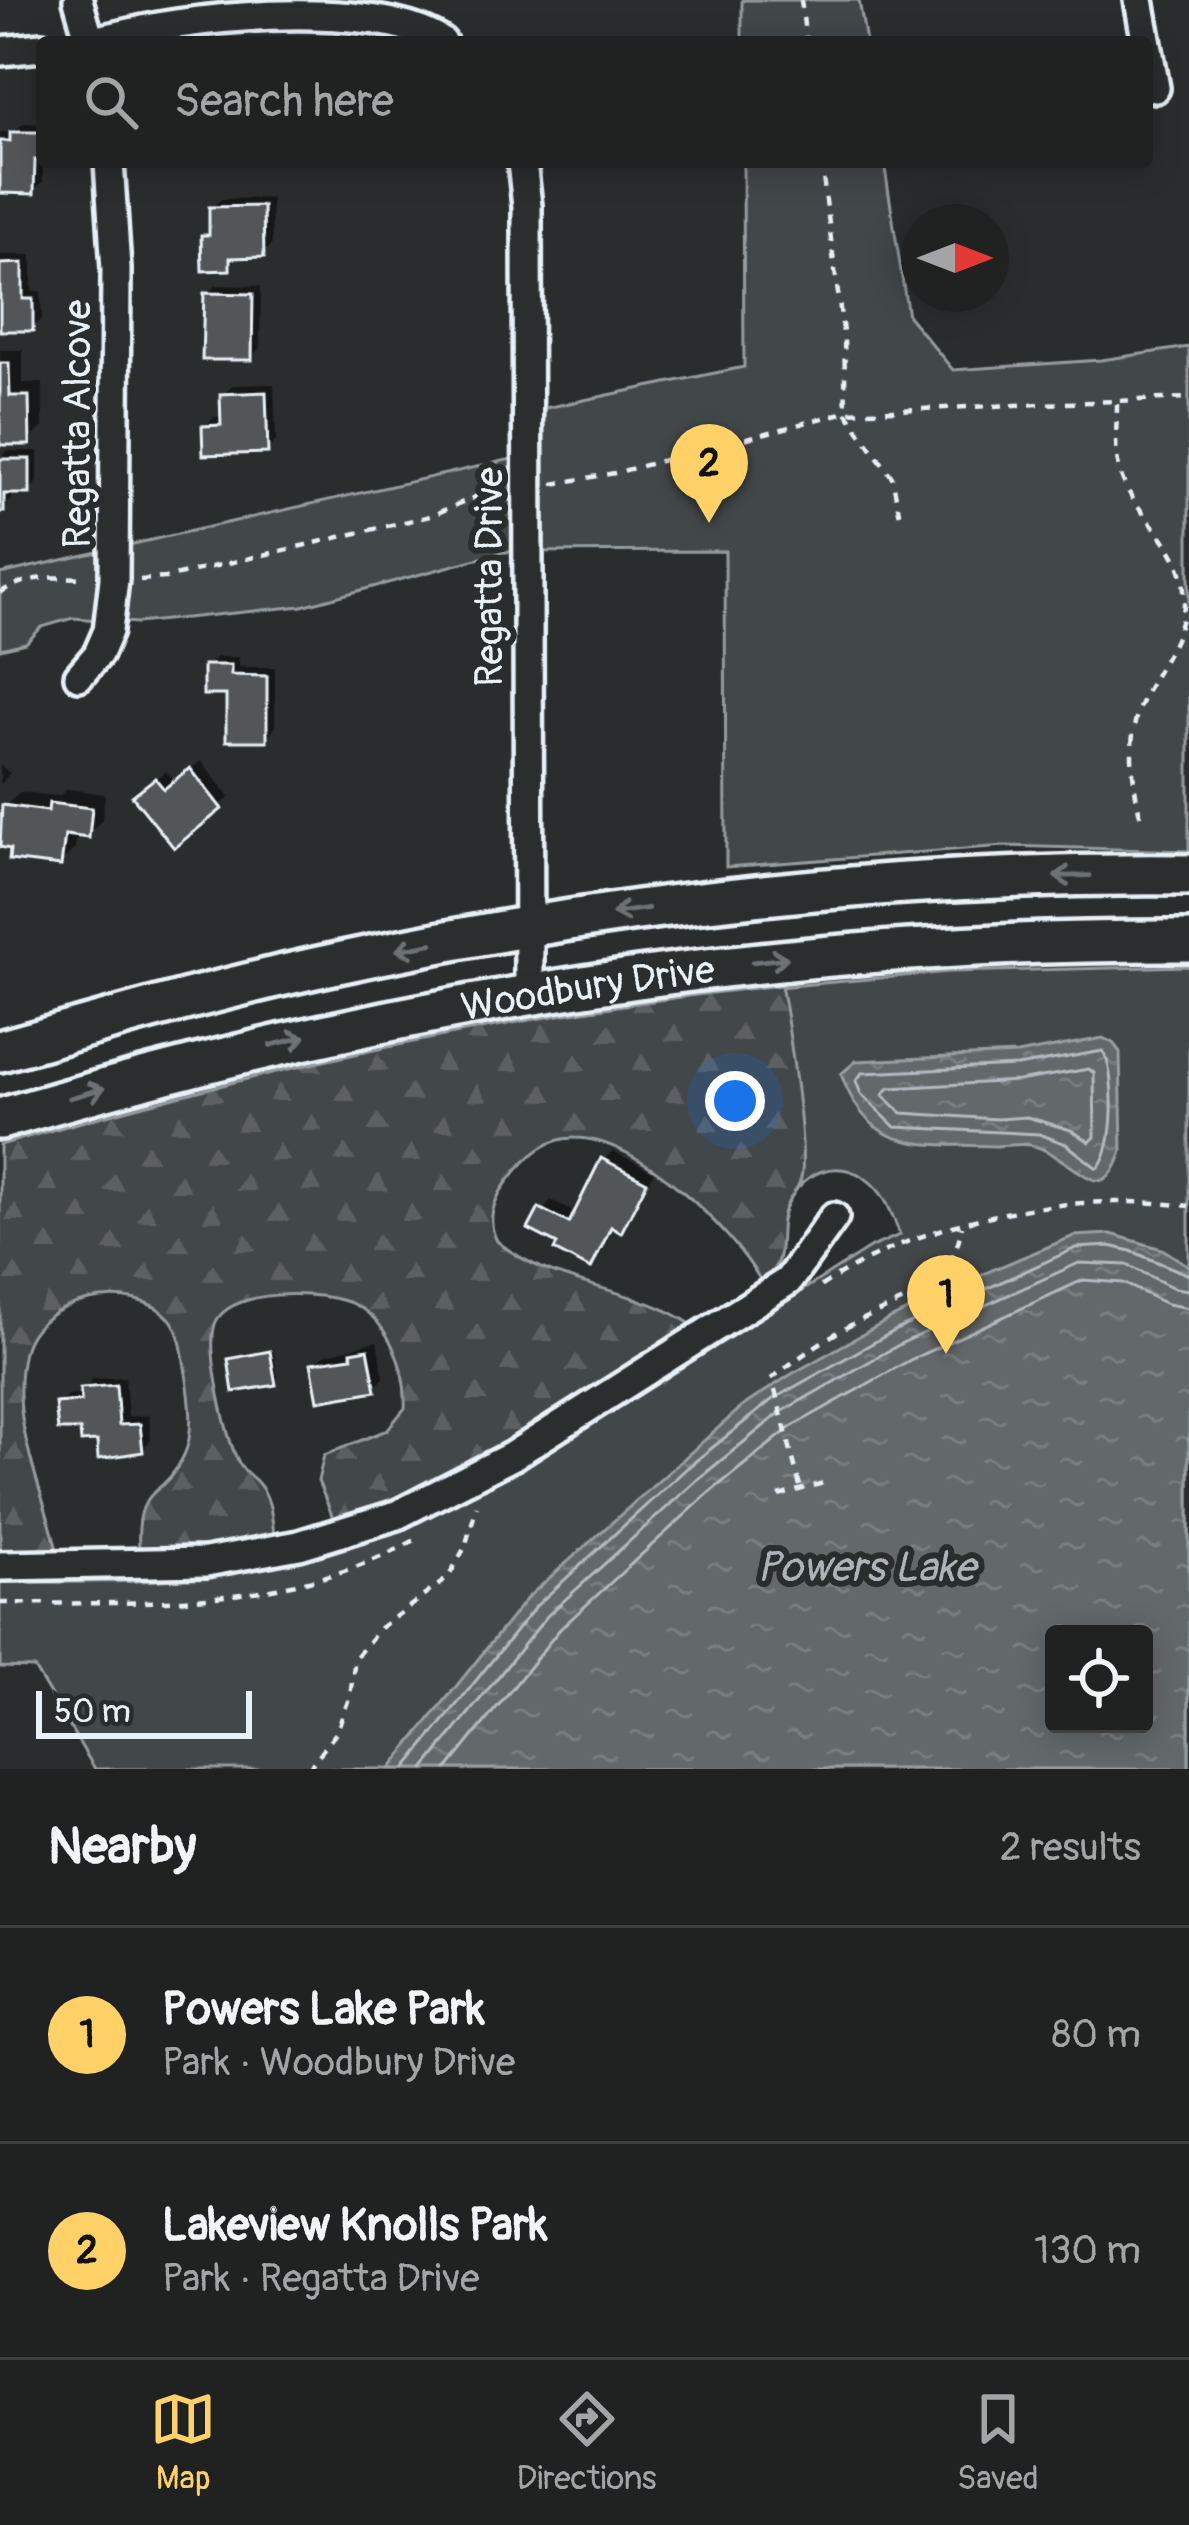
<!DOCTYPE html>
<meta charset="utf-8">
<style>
:root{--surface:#202222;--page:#282a2a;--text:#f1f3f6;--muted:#a2a4a5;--line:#3d3f40;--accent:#ffd166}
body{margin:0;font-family:Pangolin,sans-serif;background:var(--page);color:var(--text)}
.controls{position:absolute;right:36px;bottom:36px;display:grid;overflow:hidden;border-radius:12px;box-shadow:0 6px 30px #0003}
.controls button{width:108px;height:108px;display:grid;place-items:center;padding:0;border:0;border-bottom:3px solid var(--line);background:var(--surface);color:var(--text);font:60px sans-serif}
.compass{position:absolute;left:901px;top:204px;width:108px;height:108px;border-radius:50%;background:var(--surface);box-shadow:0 6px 30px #0003;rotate:90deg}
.scale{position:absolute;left:36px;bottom:30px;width:216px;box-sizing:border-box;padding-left:12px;border:6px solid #e8f1f8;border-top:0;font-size:33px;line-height:42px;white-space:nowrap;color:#e8f1f8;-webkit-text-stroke:9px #2a2d2e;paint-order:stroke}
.you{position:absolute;left:735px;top:1101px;width:42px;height:42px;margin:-30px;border:9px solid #fff;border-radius:50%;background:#1a73e8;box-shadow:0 0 0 18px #1a73e833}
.badge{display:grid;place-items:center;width:78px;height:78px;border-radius:50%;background:var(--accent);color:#111;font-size:39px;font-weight:700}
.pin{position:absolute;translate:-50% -99px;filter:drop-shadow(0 3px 6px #0008)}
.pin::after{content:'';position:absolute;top:63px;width:42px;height:36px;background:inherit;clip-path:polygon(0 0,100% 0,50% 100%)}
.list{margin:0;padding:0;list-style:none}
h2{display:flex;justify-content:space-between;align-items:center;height:156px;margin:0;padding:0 48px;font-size:51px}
h2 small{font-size:39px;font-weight:400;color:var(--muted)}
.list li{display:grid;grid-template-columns:78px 1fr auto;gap:36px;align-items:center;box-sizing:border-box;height:216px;padding:0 48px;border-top:3px solid var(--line)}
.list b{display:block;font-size:45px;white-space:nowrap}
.list p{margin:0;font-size:39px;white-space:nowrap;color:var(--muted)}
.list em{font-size:39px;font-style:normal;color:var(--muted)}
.icon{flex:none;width:66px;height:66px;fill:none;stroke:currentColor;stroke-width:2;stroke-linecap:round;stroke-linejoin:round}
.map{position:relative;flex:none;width:1189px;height:1769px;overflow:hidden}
.search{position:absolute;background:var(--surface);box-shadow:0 6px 30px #0003;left:36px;right:36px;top:36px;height:132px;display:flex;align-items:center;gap:30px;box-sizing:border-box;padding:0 42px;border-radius:12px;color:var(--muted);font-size:45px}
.sheet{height:588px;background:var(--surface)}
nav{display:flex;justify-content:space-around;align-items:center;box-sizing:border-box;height:168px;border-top:3px solid var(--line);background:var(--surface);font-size:33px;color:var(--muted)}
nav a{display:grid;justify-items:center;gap:6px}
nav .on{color:var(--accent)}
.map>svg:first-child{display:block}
.green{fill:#424648;stroke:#959ca0;stroke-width:3;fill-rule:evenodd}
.forest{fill:url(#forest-firs);stroke:#959ca0;stroke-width:3}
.water{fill:url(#water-ripples);stroke:#989fa3;stroke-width:3;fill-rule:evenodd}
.shadow{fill:#0007}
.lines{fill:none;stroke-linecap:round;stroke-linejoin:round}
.shore{stroke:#b3bac0;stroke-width:3}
.building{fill:#535759;stroke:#e8f1f8;stroke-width:3}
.street-casing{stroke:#e8f1f8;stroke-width:36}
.secondary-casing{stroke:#e8f1f8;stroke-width:48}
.path{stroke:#e8f1f8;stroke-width:4.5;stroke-dasharray:9 9;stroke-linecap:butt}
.street{stroke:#2a2d2e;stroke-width:27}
.secondary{stroke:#2a2d2e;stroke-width:39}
.oneway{stroke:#6c7275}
.labels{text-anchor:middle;stroke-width:12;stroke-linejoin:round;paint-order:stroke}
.street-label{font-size:39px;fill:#e8f1f8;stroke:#2a2d2e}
.water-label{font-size:42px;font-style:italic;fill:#acb3b9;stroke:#2a2d2e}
</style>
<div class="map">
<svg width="1189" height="1769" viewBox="0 0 1189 1769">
<defs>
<pattern id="forest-firs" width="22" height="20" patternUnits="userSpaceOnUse" patternTransform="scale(3)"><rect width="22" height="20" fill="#424648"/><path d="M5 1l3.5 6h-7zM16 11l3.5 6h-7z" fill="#5d6163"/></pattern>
<pattern id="water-ripples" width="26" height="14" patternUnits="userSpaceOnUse" patternTransform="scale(3)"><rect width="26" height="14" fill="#63686b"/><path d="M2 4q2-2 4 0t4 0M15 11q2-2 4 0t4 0" fill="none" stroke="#797e81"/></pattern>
</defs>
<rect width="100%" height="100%" fill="#2a2d2e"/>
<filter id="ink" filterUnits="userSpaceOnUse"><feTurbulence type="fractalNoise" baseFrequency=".00833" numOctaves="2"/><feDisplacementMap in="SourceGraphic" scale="24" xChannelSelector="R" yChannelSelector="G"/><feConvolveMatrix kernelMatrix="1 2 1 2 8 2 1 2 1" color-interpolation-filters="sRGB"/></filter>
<g filter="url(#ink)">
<!-- green -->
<g class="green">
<path d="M 742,0 L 859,0 L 866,42 L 742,42 Z"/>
<path d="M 743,162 L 884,162 L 908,316 L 953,370 L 1101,360 L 1189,347 L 1189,851 L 1005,846 L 726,867 L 725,551 L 503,552 L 302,606 L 137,623 L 73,618 L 42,627 L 26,643 L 0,649 L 0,574 L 525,456 L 526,412 L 744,367 Z"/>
<path d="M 1189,966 L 1189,1769 L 95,1769 L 34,1668 L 0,1667 L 0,1582 C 91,1582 182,1585 272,1567 C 406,1542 519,1470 632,1398 C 712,1348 791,1297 871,1247 L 900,1235 C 894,1220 889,1203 878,1190 C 844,1150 794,1171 783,1217 L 696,994 L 949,972 ZM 1054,1634 L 1144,1634 L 1144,1724 L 1054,1724 Z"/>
</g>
<!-- forest -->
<path class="forest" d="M 781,985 C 787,1017 810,1158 800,1181 C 796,1193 786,1201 783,1214 C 777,1242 788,1263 761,1281 C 731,1229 639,1138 575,1138 C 546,1137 524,1159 508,1181 C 494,1199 486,1220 497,1241 C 552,1288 634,1285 692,1325 C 577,1397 465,1479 334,1520 L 318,1481 L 324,1455 L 387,1430 L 405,1408 C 407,1371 390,1322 355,1305 C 326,1290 222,1286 214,1328 C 208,1356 226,1438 239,1463 C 244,1472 252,1476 258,1483 C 271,1498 272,1517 274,1535 L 206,1546 L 139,1550 C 135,1482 162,1502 184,1455 C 195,1432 190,1397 186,1373 C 183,1357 181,1333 171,1320 C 136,1278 36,1298 24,1352 C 8,1419 42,1486 57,1550 L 0,1550 L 0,1145 C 259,1070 512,1013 781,985 Z"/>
<!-- water -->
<g class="water">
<path d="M 1103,1038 L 1113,1043 L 1120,1052 L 1122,1150 C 1119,1161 1114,1176 1102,1180 C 1089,1185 1055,1149 1030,1145 C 1018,1143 1005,1146 993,1146 C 920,1143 870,1155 841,1074 L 856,1061 L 1017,1054 Z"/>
<path d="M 1111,1234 L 1162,1249 L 1189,1266 L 1189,1769 L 390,1769 L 527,1598 L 743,1406 L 790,1375 L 890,1319 L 992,1270 L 1074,1236 ZM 1054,1634 L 1144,1634 L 1144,1724 L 1054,1724 Z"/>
</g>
<!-- shadow -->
<g class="shadow">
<path d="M 23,123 L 42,124 L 43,182 L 33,191 L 0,190 L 0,132 L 14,132 Z"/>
<path d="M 271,198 L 272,244 L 263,254 L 238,254 L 229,267 L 204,236 L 212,228 L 212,208 L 221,199 Z"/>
<path d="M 0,255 L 32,255 L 32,291 L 41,291 L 42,319 L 32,328 L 0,328 Z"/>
<path d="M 216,285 L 261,286 L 260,348 L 251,357 L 207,295 Z"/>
<path d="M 0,350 L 23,350 L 23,383 L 43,383 L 43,427 L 28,442 L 0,442 Z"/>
<path d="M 274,384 L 276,441 L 267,450 L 205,427 L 214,417 L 224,417 L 223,395 L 233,385 Z"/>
<path d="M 7,451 L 38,451 L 38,482 L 28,491 L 12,491 L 12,500 L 0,509 L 0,458 Z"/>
<path d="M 216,657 L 239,657 L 239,667 L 275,667 L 275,728 L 266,738 L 206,667 Z"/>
<path d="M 201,761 L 230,797 L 174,844 L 145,787 L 166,771 L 175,782 Z"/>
<path d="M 0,765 L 10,773 L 0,785 Z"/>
<path d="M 67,789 L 105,794 L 102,820 L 87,835 L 77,833 L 75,848 L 60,863 L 0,844 L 5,806 L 20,792 L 59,796 Z"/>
<path d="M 613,1151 L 654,1172 L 630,1220 L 621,1229 L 614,1226 L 600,1256 L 591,1266 L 561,1243 L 532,1228 L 551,1200 L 577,1213 L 603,1160 Z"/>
<path d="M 377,1341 L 384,1378 L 374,1388 L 315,1364 L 324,1355 Z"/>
<path d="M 273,1349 L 278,1378 L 274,1382 L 231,1360 Z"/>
<path d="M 125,1377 L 128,1417 L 149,1415 L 151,1440 L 141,1450 L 100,1437 L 58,1404 L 68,1395 L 83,1394 L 92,1379 Z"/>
</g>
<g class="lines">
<!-- shore -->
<g class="shore">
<path d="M 1103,1051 C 1116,1072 1116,1152 1097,1168 L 1066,1144 L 1039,1134 L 895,1127 L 861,1094 L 856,1081 L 862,1073 L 1017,1066 Z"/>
<path d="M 1089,1069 L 1094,1073 L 1095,1137 L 1090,1142 L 1071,1130 L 1027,1117 L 997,1119 L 902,1113 L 883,1095 L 889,1088 L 1018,1081 Z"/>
<path d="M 405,1769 L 536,1606 L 687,1468 L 773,1399 L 896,1330 L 1076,1248 L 1110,1246 L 1131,1251 L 1189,1275"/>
<path d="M 424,1769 L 547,1616 L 697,1480 L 781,1412 L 902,1343 L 1079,1263 L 1127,1265 L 1174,1288 L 1189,1290"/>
<path d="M 447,1769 L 560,1629 L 709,1493 L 791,1427 L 910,1360 L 1083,1280 L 1123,1283 L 1167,1304 L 1189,1308"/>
</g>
</g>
<!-- building -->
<g class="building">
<path d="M 10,132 L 42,132 L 42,161 L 35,160 L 34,194 L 0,193 L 0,141 L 10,141 Z"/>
<path d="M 263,206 L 264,257 L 230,258 L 230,270 L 202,271 L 201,235 L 209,235 L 209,207 Z"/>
<path d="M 23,263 L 23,299 L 33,299 L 33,331 L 0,331 L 0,264 Z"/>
<path d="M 204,293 L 253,294 L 252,360 L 202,360 Z"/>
<path d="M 0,363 L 9,363 L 10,396 L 29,396 L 30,445 L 0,445 Z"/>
<path d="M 266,392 L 268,453 L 203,455 L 202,426 L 221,425 L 220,394 Z"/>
<path d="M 0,459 L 30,459 L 30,494 L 4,494 L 4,512 L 0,512 Z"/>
<path d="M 203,665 L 231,665 L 231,675 L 267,676 L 267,741 L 226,741 L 226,695 L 203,695 Z"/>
<path d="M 190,768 L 222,809 L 174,848 L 132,796 L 155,778 L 164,789 Z"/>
<path d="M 49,803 L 92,808 L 89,838 L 65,835 L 61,866 L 9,860 L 10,849 L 0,847 L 2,805 L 48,811 Z"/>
<path d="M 601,1158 L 647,1182 L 621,1233 L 611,1227 L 591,1269 L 554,1250 L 557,1244 L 528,1229 L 539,1208 L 569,1223 Z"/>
<path d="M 368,1349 L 376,1391 L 318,1401 L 311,1363 L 352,1357 L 351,1352 Z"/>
<path d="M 270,1351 L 276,1385 L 233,1392 L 228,1359 Z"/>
<path d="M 116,1385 L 119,1425 L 140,1424 L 143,1452 L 98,1459 L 97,1441 L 81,1442 L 80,1430 L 58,1430 L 55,1403 L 81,1401 L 80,1388 Z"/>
</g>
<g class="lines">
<!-- street casing -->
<g class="street-casing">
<g id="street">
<path d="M 78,0 L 90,42"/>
<path d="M 1139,0 L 1155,88"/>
<path d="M 86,42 C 117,37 147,28 177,24 C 246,14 384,4 442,42"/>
<path d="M 0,51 L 42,47"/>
<path d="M 522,162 L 527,206 L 529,992"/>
<path d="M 79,676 L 98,654 L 108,631 L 114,579 L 116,269 L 109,162"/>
<path d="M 0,1566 L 206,1562 L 299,1545 L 397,1515 L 512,1456 L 788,1281 L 834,1217"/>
</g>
</g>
<!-- secondary casing -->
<g class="secondary-casing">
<g id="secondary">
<path d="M 0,1051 C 111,1020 221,988 333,964 C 614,903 902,872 1189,875"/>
<path id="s1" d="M 0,1119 C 394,1002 777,939 1189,941"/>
</g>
</g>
<!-- path -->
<g class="path">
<path d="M 801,0 L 806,42"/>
<path d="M 821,162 L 844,340 L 846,412 L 892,477 L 900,516"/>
<path d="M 1117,404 C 1117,428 1113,454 1122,478 C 1137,518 1181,543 1184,590 C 1187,637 1159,662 1142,701 C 1125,739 1133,782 1141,820"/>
<path d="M 553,484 L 615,473 L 846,412 L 1189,398"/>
<path d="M 140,580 L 165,578 L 430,516 L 487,492 L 500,491"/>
<path d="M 0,593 C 27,575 55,577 86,578"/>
<path d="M 821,1286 C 928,1217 1064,1191 1189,1206"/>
<path d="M 771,1379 C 795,1360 821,1341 849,1326 C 903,1298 949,1295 962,1226"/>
<path d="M 775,1390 L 801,1490"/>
<path d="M 779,1496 L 823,1483"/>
<path d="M 0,1603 C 135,1604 293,1608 415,1540"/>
<path d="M 308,1769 L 336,1733 L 350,1696 L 355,1658 L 380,1628 L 448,1578 L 465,1547 L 477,1506"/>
</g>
<!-- street -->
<use href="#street" class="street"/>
<!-- secondary -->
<use href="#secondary" class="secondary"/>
</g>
<!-- one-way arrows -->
<defs><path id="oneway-shaft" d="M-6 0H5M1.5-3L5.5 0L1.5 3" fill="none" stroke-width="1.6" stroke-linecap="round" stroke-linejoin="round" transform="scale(3)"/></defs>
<g class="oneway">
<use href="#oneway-shaft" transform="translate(1072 876) rotate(179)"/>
<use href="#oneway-shaft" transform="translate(630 911) rotate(172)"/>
<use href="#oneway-shaft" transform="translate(414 947) rotate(169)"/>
<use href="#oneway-shaft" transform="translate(770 960) rotate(-6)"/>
<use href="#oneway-shaft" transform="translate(288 1041) rotate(-14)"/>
<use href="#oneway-shaft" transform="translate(87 1093) rotate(-16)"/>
</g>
</g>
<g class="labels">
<!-- street labels -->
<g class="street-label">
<text transform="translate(76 424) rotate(-90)" y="14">Regatta Alcove</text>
<text transform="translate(488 577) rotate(-90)" y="14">Regatta Drive</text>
<text dy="14" stroke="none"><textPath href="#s1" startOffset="603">Woodbury Drive</textPath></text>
</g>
<!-- water labels -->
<g class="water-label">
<text x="866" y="1581">Powers Lake</text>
</g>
</g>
</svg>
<div class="controls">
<button><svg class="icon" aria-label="locate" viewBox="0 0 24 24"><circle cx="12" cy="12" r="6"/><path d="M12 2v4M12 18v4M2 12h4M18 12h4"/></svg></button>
</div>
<svg class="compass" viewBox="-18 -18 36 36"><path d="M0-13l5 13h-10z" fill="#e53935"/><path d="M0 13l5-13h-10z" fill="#a2a4a5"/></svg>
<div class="scale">50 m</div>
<div class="you"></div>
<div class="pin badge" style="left:946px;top:1354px">1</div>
<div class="pin badge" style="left:709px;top:523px">2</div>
<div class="search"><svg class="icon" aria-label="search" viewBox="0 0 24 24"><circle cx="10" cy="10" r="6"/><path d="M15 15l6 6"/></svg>Search here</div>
</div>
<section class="sheet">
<h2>Nearby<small>2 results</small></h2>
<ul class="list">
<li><span class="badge">1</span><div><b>Powers Lake Park</b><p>Park · Woodbury Drive</p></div><em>80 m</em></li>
<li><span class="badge">2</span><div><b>Lakeview Knolls Park</b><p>Park · Regatta Drive</p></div><em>130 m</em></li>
</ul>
</section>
<nav>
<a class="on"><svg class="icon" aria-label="map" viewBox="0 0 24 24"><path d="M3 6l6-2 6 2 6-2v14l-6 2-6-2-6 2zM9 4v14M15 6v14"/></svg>Map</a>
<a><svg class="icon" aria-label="directions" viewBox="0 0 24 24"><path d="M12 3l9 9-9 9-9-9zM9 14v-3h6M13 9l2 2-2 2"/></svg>Directions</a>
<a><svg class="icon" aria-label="saved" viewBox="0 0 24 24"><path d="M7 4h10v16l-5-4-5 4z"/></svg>Saved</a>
</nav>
